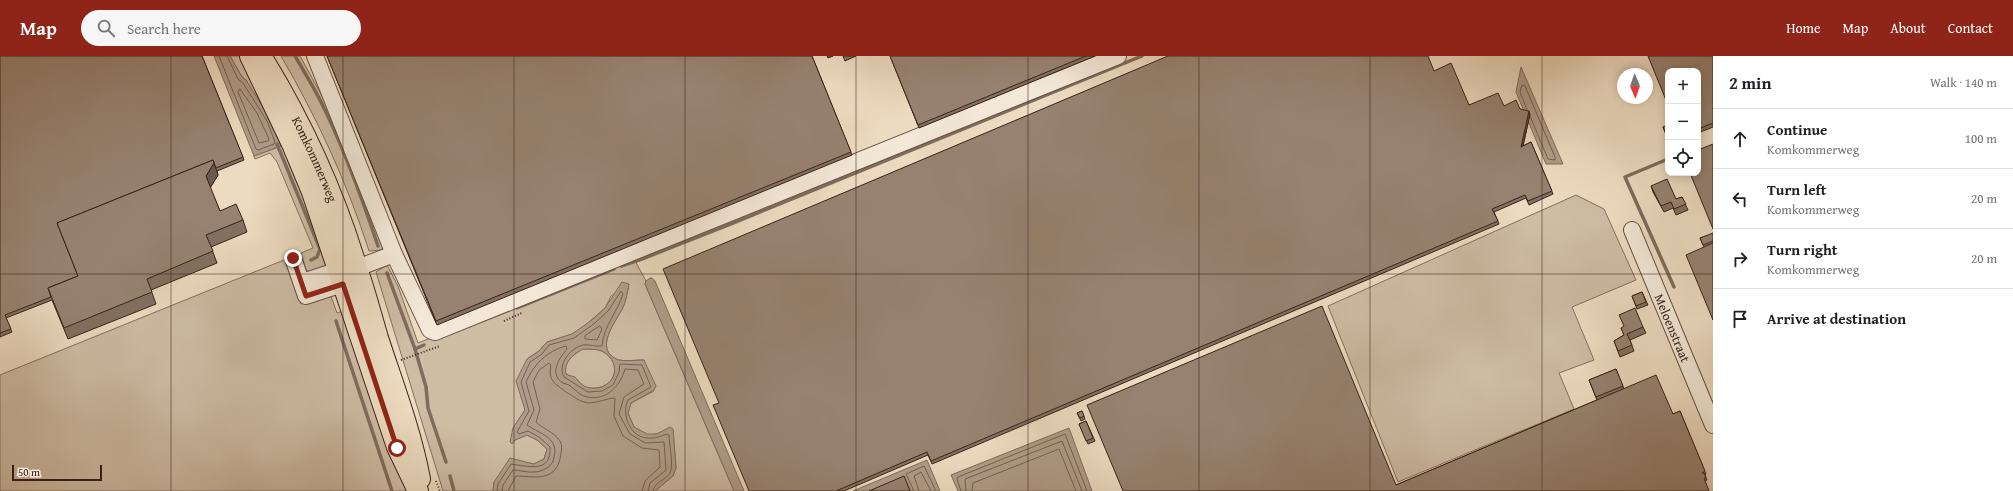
<!DOCTYPE html>
<meta charset="utf-8">
<style>
:root{--surface:#fff;--page:#f6f6f6;--text:#202124;--muted:#757577;--line:#e0e0e0;--accent:#8f2418}
body{margin:0;font-family:"Gentium Book Plus",serif;background:var(--page);color:var(--text)}
.controls{position:absolute;right:12px;top:12px;display:grid;overflow:hidden;border-radius:8px;box-shadow:0 2px 10px #0003}
.controls button{width:36px;height:36px;display:grid;place-items:center;padding:0;border:0;border-bottom:1px solid var(--line);background:var(--surface);color:var(--text);font:20px sans-serif}
.compass{position:absolute;left:1617px;top:12px;width:36px;height:36px;border-radius:50%;background:var(--surface);box-shadow:0 2px 10px #0003;rotate:178deg}
.scale{position:absolute;left:12px;bottom:10px;width:90px;box-sizing:border-box;padding-left:4px;border:2px solid #39221a;border-top:0;font-size:11px;line-height:14px;white-space:nowrap;color:#39221a;-webkit-text-stroke:3px #f3e8d7;paint-order:stroke}
.stop{position:absolute;width:12px;height:12px;margin:-9px;border:3px solid #8f2418;border-radius:50%;background:#fff}
.stop.end{background:#8f2418;border-color:#fff;box-shadow:0 1px 4px #0008}
.list{margin:0;padding:0;list-style:none}
h2{display:flex;justify-content:space-between;align-items:center;height:52px;margin:0;padding:0 16px;font-size:17px}
h2 small{font-size:13px;font-weight:400;color:var(--muted)}
.list li{display:grid;grid-template-columns:26px 1fr auto;gap:12px;align-items:center;box-sizing:border-box;height:60px;padding:0 16px;border-top:1px solid var(--line)}
.list b{display:block;font-size:15px;white-space:nowrap}
.list p{margin:0;font-size:13px;white-space:nowrap;color:var(--muted)}
.list em{font-size:13px;font-style:normal;color:var(--muted)}
.icon{flex:none;width:22px;height:22px;fill:none;stroke:currentColor;stroke-width:2;stroke-linecap:round;stroke-linejoin:round}
.map{position:relative;flex:none;width:1713px;height:435px;overflow:hidden}
header{display:flex;align-items:center;gap:24px;box-sizing:border-box;height:56px;padding:0 20px;background:var(--accent);color:#fff}
header strong{font-size:19px}
nav{display:flex;gap:22px;margin-inline-start:auto;font-size:14px}
.search{width:280px;height:36px;background:var(--page);display:flex;align-items:center;gap:10px;box-sizing:border-box;padding:0 14px;border-radius:22px;color:var(--muted);font-size:15px}
main{display:flex}
aside{flex:1;background:var(--surface)}
.map>svg:first-child{display:block}
.green{fill:#cebca5;stroke:#846f60}
.water{fill:#b09c88;stroke:#806b5c;fill-rule:evenodd}
.lines{fill:none;stroke-linecap:round;stroke-linejoin:round}
.shore{stroke:#745f51;stroke-width:1}
.stream{stroke:#806b5c;stroke-width:3.5}
.minor-casing{stroke:#665044;stroke-width:18}
.major-casing{stroke:#39221a;stroke-width:22}
.path{stroke:#39221a;stroke-width:2;stroke-dasharray:1 2;stroke-linecap:butt}
.minor{stroke:#f3e8d7;stroke-width:16}
.major{stroke:#eddbc1;stroke-width:20}
.wall{fill:#827061;stroke:#39221a}
.shaded-wall{fill:#6a5b4f;stroke:#39221a}
.building{fill:#978271;stroke:#39221a}
.route{stroke:#8f2418;stroke-width:5}
.grid{fill:none;stroke:#39221a;stroke-width:1;stroke-opacity:0.55}
.labels{text-anchor:middle;stroke-width:3;stroke-linejoin:round;paint-order:stroke}
.street-label{font-size:13px;fill:#39221a;stroke:#f3e8d7}
</style>
<header>
<strong>Map</strong>
<div class="search"><svg class="icon" aria-label="search" viewBox="0 0 24 24"><circle cx="10" cy="10" r="6"/><path d="M15 15l6 6"/></svg>Search here</div>
<nav><a>Home</a><a>Map</a><a>About</a><a>Contact</a></nav>
</header>
<main>
<div class="map">
<svg width="1713" height="435" viewBox="0 0 1713 435">
<rect width="100%" height="100%" fill="#eddbc1"/>
<filter id="stains"><feTurbulence type="fractalNoise" baseFrequency=".005" numOctaves="4"/><feColorMatrix values="0 0 0 0 .2 0 0 0 0 .09 0 0 0 0 .02 0 0 0 .5 -.17"/></filter>
<radialGradient id="worn" r=".72"><stop offset=".6" stop-color="#630" stop-opacity="0"/><stop offset="1" stop-color="#630" stop-opacity=".3"/></radialGradient>
<!-- green -->
<g class="green">
<path d="M 230,0 L 242,0 L 287,83 L 326,209 L 324,213 L 310,216 L 306,214 L 301,197 L 313,192 L 277,106 L 270,97 L 255,103 L 254,100 L 281,90 L 246,24 L 242,21 Z"/>
<path d="M 281,0 L 300,0 L 339,71 L 383,188 L 382,194 L 369,195 C 347,126 317,62 281,0 Z"/>
<path d="M 1576,139 L 1604,153 L 1636,224 L 1572,251 L 1594,304 L 1559,317 L 1574,353 L 1398,426 L 1328,250 Z"/>
<path d="M 633,201 L 646,225 L 645,228 L 734,435 L 655,435 L 673,420 L 676,412 L 673,374 L 670,372 L 657,378 L 647,379 L 634,371 L 628,357 L 631,347 L 654,335 L 644,304 C 636,304 622,306 616,303 C 595,293 614,268 621,255 C 626,247 627,237 629,228 L 611,240 L 605,252 L 582,272 L 572,278 L 547,286 L 539,295 L 527,303 L 525,354 L 513,372 L 515,384 L 527,379 L 537,384 L 547,393 L 544,403 L 534,408 L 516,405 L 494,426 L 493,435 L 443,435 L 376,216 L 387,209 L 398,230 L 418,287 Z"/>
<path d="M 284,204 L 287,206 L 301,248 L 331,240 L 337,257 L 348,253 L 411,435 L 0,435 L 0,319 Z"/>
<path d="M 583,293 C 589,293 597,293 602,295 C 625,308 614,335 590,332 C 582,331 579,325 574,321 C 572,320 569,320 566,318 C 563,306 574,298 583,293 Z"/>
</g>
<!-- water -->
<g class="water">
<path d="M 214,0 L 230,0 L 242,21 L 246,24 L 271,64 L 281,90 L 254,100 Z"/>
<path d="M 1521,11 L 1563,108 L 1546,108 L 1516,36 Z"/>
<path d="M 650,222 L 652,222 L 655,225 L 744,435 L 734,435 L 645,228 L 646,225 Z"/>
<path d="M 622,226 L 629,228 C 627,237 626,247 621,255 C 614,268 595,292 616,303 C 622,306 636,304 644,304 L 656,330 L 654,334 L 631,347 L 628,357 L 634,371 L 647,378 L 657,378 L 670,371 L 673,373 L 676,412 L 673,420 L 655,435 L 493,435 L 494,426 L 510,402 L 534,408 L 544,403 L 547,393 L 537,384 L 527,379 L 515,384 L 512,388 L 510,386 L 513,372 L 525,354 L 516,325 L 527,303 L 539,295 L 547,286 L 572,278 L 592,264 L 605,252 ZM 583,293 C 589,293 597,293 602,295 C 625,308 614,335 590,332 C 582,331 579,325 575,321 C 572,320 569,320 566,318 C 563,306 574,298 583,293 Z"/>
<path d="M 1069,372 L 1092,435 L 958,435 L 951,419 Z"/>
<path d="M 927,404 L 940,435 L 911,435 L 905,423 L 879,435 L 853,435 Z"/>
</g>
<g class="lines">
<!-- shore -->
<g class="shore">
<path d="M 219,0 L 256,93 L 258,94 L 274,88 L 275,86 L 267,65 L 243,27 L 238,23 L 227,0"/>
<path d="M 240,33 L 257,57 L 269,83 L 268,85 L 259,87 L 238,36 Z"/>
<path d="M 1527,54 L 1520,36 L 1522,29 L 1525,30 L 1555,101 L 1555,104 L 1548,103 L 1530,60"/>
<path d="M 600,270 L 602,273 L 597,284 L 585,283 L 585,280 Z"/>
<path d="M 497,435 L 498,428 L 511,408 C 527,410 552,418 550,391 L 539,381 L 528,375 L 519,378 L 517,376 L 529,355 L 521,326 L 530,306 L 542,298 L 549,289 L 574,282 L 595,267 L 608,255 L 621,235 L 623,238 C 618,255 603,271 602,290 C 596,291 589,288 583,289 C 570,292 557,309 564,321 L 588,336 L 602,335 L 613,329 L 619,316 L 620,308 L 642,309 L 651,331 L 628,344 C 621,358 630,382 648,382 C 655,383 661,380 667,378 L 669,379 C 669,387 674,410 670,417 C 666,424 654,426 653,435"/>
<path d="M 502,435 L 503,429 L 513,414 C 520,414 528,417 535,416 C 541,416 551,411 553,405 C 561,382 542,379 527,369 L 534,354 L 526,326 C 534,308 547,295 566,290 L 567,293 C 560,301 548,318 563,327 C 565,328 567,328 569,329 C 575,333 579,339 587,341 C 607,345 620,330 625,313 L 638,314 L 644,328 L 624,341 L 619,358 L 630,378 L 645,387 L 664,386 L 666,414 L 650,427 L 648,435"/>
<path d="M 508,435 L 516,420 C 532,420 554,427 560,403 C 561,397 563,391 560,385 C 554,376 543,373 536,366 L 540,353 L 533,326 L 539,314 L 549,307 L 551,309 C 548,326 555,327 566,336 C 573,340 580,346 588,347 C 598,347 607,342 615,342 L 614,360 L 623,380 L 642,392 L 659,394 L 660,411 L 645,425 L 642,435"/>
<path d="M 914,435 L 906,418 L 924,410 L 936,435"/>
<path d="M 919,435 L 914,420 L 921,416 L 931,435"/>
<path d="M 961,435 L 957,423 L 958,421 L 1065,378 L 1087,435"/>
<path d="M 966,435 L 965,423 L 1062,385 L 1082,435"/>
<path d="M 972,435 L 973,427 L 1059,393 L 1076,435"/>
</g>
<!-- stream -->
<g class="stream">
<path d="M 295,0 C 304,16 314,31 322,48 C 345,94 362,142 378,190"/>
<path d="M 277,88 L 320,193 L 317,201 L 311,204"/>
<path d="M 1668,103 L 1625,121 L 1674,231"/>
<path d="M 621,210 L 642,203 L 733,167 L 1142,0"/>
<path d="M 387,217 L 415,293 L 426,331 L 428,352 L 446,406"/>
<path d="M 517,252 L 614,213"/>
<path d="M 336,265 L 392,435"/>
<path d="M 415,293 L 424,289"/>
<path d="M 450,420 L 454,435"/>
</g>
<!-- minor casing -->
<g class="minor-casing">
<g id="minor">
<path d="M 315,0 L 394,198 L 430,274 L 435,276 L 1118,0"/>
<path id="s1" d="M 1632,174 L 1713,369"/>
<path d="M 293,202 L 306,240 L 343,228 L 350,221"/>
<path d="M 302,226 L 339,214 L 357,212 L 394,198"/>
</g>
</g>
<!-- major casing -->
<g class="major-casing">
<g id="major">
<path d="M 250,0 L 292,88 L 312,136 L 397,391 L 418,435"/>
<path id="s2" d="M 263,3 C 303,68 335,139 357,212 C 365,235 371,258 378,282 C 393,328 411,375 420,423"/>
</g>
</g>
<!-- path -->
<g class="path">
<path d="M 504,265 L 522,257"/>
<path d="M 401,304 L 440,290"/>
<path d="M 436,425 L 440,435"/>
</g>
<!-- minor -->
<use href="#minor" class="minor"/>
<!-- major -->
<use href="#major" class="major"/>
</g>
<!-- wall -->
<g class="wall">
<path d="M 0,0 L 202,0 L 244,104 L 217,115 L 218,119 L 210,132 L 220,155 L 243,164 L 247,176 L 211,191 L 217,207 L 151,234 L 156,248 L 68,283 L 52,244 L 6,262 L 12,276 L 0,281 Z"/>
<path d="M 327,0 L 812,0 L 852,99 L 437,269 Z"/>
<path d="M 827,0 L 833,0 L 828,2 Z"/>
<path d="M 843,0 L 856,0 L 845,5 Z"/>
<path d="M 890,0 L 1095,0 L 919,72 Z"/>
<path d="M 1713,0 L 1713,71 L 1698,77 L 1698,15 Z"/>
<path d="M 1434,15 L 1469,49 L 1504,50 L 1520,53 L 1530,58 L 1523,90 L 1531,86 L 1553,138 L 1529,149 L 1526,142 L 1494,156 L 1499,168 L 932,408 L 928,399 L 844,435 L 749,435 Z"/>
<path d="M 1668,69 L 1668,81 L 1667,81 L 1663,71 Z"/>
<path d="M 1651,130 L 1676,143 L 1682,141 L 1688,154 L 1676,159 L 1673,152 L 1664,156 L 1653,136 Z"/>
<path d="M 1713,178 L 1713,264 L 1704,191 L 1700,182 Z"/>
<path d="M 1642,236 L 1648,249 L 1637,253 L 1632,240 Z"/>
<path d="M 1643,271 L 1646,277 L 1630,284 L 1634,295 L 1620,301 L 1614,285 L 1624,279 L 1621,272 Z"/>
<path d="M 1616,313 L 1624,333 L 1673,358 L 1680,355 L 1706,418 L 1705,419 L 1707,424 L 1705,425 L 1396,429 L 1597,344 L 1589,324 Z"/>
<path d="M 1082,355 L 1085,363 L 1081,365 L 1077,357 Z"/>
<path d="M 1086,365 L 1095,385 L 1088,388 L 1079,368 Z"/>
</g>
<!-- shaded-wall -->
<g class="shaded-wall">
<path d="M 1529,55 L 1530,58 L 1522,94 L 1521,91 Z"/>
<path d="M 214,107 L 218,119 L 210,132 L 206,120 Z"/>
</g>
<!-- building -->
<g class="building">
<path d="M 0,0 L 202,0 L 243,101 L 216,112 L 213,104 L 57,167 L 78,220 L 48,232 L 51,241 L 5,259 L 11,273 L 0,277 Z"/>
<path d="M 327,0 L 812,0 L 851,96 L 436,265 Z"/>
<path d="M 890,0 L 1086,0 L 918,69 Z"/>
<path d="M 1168,0 L 1428,0 L 1434,15 L 1451,7 L 1469,49 L 1498,37 L 1504,50 L 1516,44 L 1520,53 L 1529,55 L 1521,91 L 1531,86 L 1552,135 L 1528,145 L 1525,139 L 1492,153 L 1498,165 L 931,405 L 927,396 L 836,435 L 749,435 L 713,349 L 719,347 L 663,213 Z"/>
<path d="M 1648,0 L 1713,0 L 1713,67 L 1698,73 L 1698,15 L 1668,15 L 1668,49 Z"/>
<path d="M 1668,69 L 1668,77 L 1666,78 L 1663,71 Z"/>
<path d="M 1713,88 L 1713,173 L 1690,117 L 1698,117 L 1698,94 Z"/>
<path d="M 213,104 L 214,107 L 206,120 L 220,155 L 236,148 L 243,164 L 206,179 L 213,195 L 147,223 L 152,236 L 64,272 L 48,232 L 78,220 L 57,167 Z"/>
<path d="M 1667,123 L 1676,143 L 1682,141 L 1686,148 L 1674,153 L 1671,146 L 1661,150 L 1651,130 Z"/>
<path d="M 1713,177 L 1713,185 L 1703,189 L 1700,182 Z"/>
<path d="M 1713,187 L 1713,264 L 1686,199 Z"/>
<path d="M 1642,236 L 1646,246 L 1636,250 L 1632,240 Z"/>
<path d="M 1322,250 L 1396,429 L 1656,319 L 1673,358 L 1680,355 L 1705,415 L 1702,417 L 1704,417 L 1706,421 L 1704,422 L 1709,435 L 1123,435 L 1087,349 Z"/>
<path d="M 1635,252 L 1643,271 L 1627,278 L 1632,289 L 1618,295 L 1614,285 L 1624,279 L 1621,272 L 1624,270 L 1619,259 Z"/>
<path d="M 1616,313 L 1623,330 L 1596,341 L 1589,324 Z"/>
<path d="M 1082,355 L 1084,360 L 1080,362 L 1077,357 Z"/>
<path d="M 1086,365 L 1093,382 L 1086,385 L 1079,368 Z"/>
<path d="M 904,420 L 910,435 L 869,435 Z"/>
</g>
<g class="lines">
<!-- route -->
<path class="route" d="M 293,202 L 306,240 L 343,228 L 397,392"/>
</g>
<!-- grid -->
<path class="grid" d="M 171,0 L 171,435M 343,0 L 343,435M 514,0 L 514,435M 685,0 L 685,435M 856,0 L 856,435M 1028,0 L 1028,435M 1199,0 L 1199,435M 1370,0 L 1370,435M 1542,0 L 1542,435M 0,218 L 1713,218"/>
<g class="labels">
<!-- street labels -->
<g class="street-label">
<text dy="5" stroke="none"><textPath href="#s2" startOffset="113">Komkommerweg</textPath></text>
<text dy="5" stroke="none"><textPath href="#s1" startOffset="106">Meloenstraat</textPath></text>
</g>
</g>
<rect width="100%" height="100%" filter="url(#stains)"/>
<rect width="100%" height="100%" fill="url(#worn)"/>
</svg>
<div class="controls">
<button>+</button>
<button>−</button>
<button><svg class="icon" aria-label="locate" viewBox="0 0 24 24"><circle cx="12" cy="12" r="6"/><path d="M12 2v4M12 18v4M2 12h4M18 12h4"/></svg></button>
</div>
<svg class="compass" viewBox="-18 -18 36 36"><path d="M0-13l5 13h-10z" fill="#e53935"/><path d="M0 13l5-13h-10z" fill="#757577"/></svg>
<div class="scale">50 m</div>
<div class="stop" style="left:397px;top:392px"></div>
<div class="stop end" style="left:293px;top:202px"></div>
</div>
<aside>
<h2>2 min<small>Walk · 140 m</small></h2>
<ul class="list">
<li><svg class="icon" aria-label="ahead" viewBox="0 0 24 24"><path d="M12 20V5M6 11l6-6 6 6"/></svg><div><b>Continue</b><p>Komkommerweg</p></div><em>100 m</em></li>
<li><svg class="icon" aria-label="left" viewBox="0 0 24 24"><path d="M17 20v-9H6M10 6l-5 5 5 5"/></svg><div><b>Turn left</b><p>Komkommerweg</p></div><em>20 m</em></li>
<li><svg class="icon" aria-label="right" viewBox="0 0 24 24"><path d="M7 20v-9h11M14 6l5 5-5 5"/></svg><div><b>Turn right</b><p>Komkommerweg</p></div><em>20 m</em></li>
<li><svg class="icon" aria-label="arrive" viewBox="0 0 24 24"><path d="M6 21V4h12l-3 4 3 4H6"/></svg><div><b>Arrive at destination</b></div></li>
</ul>
</aside>
</main>
